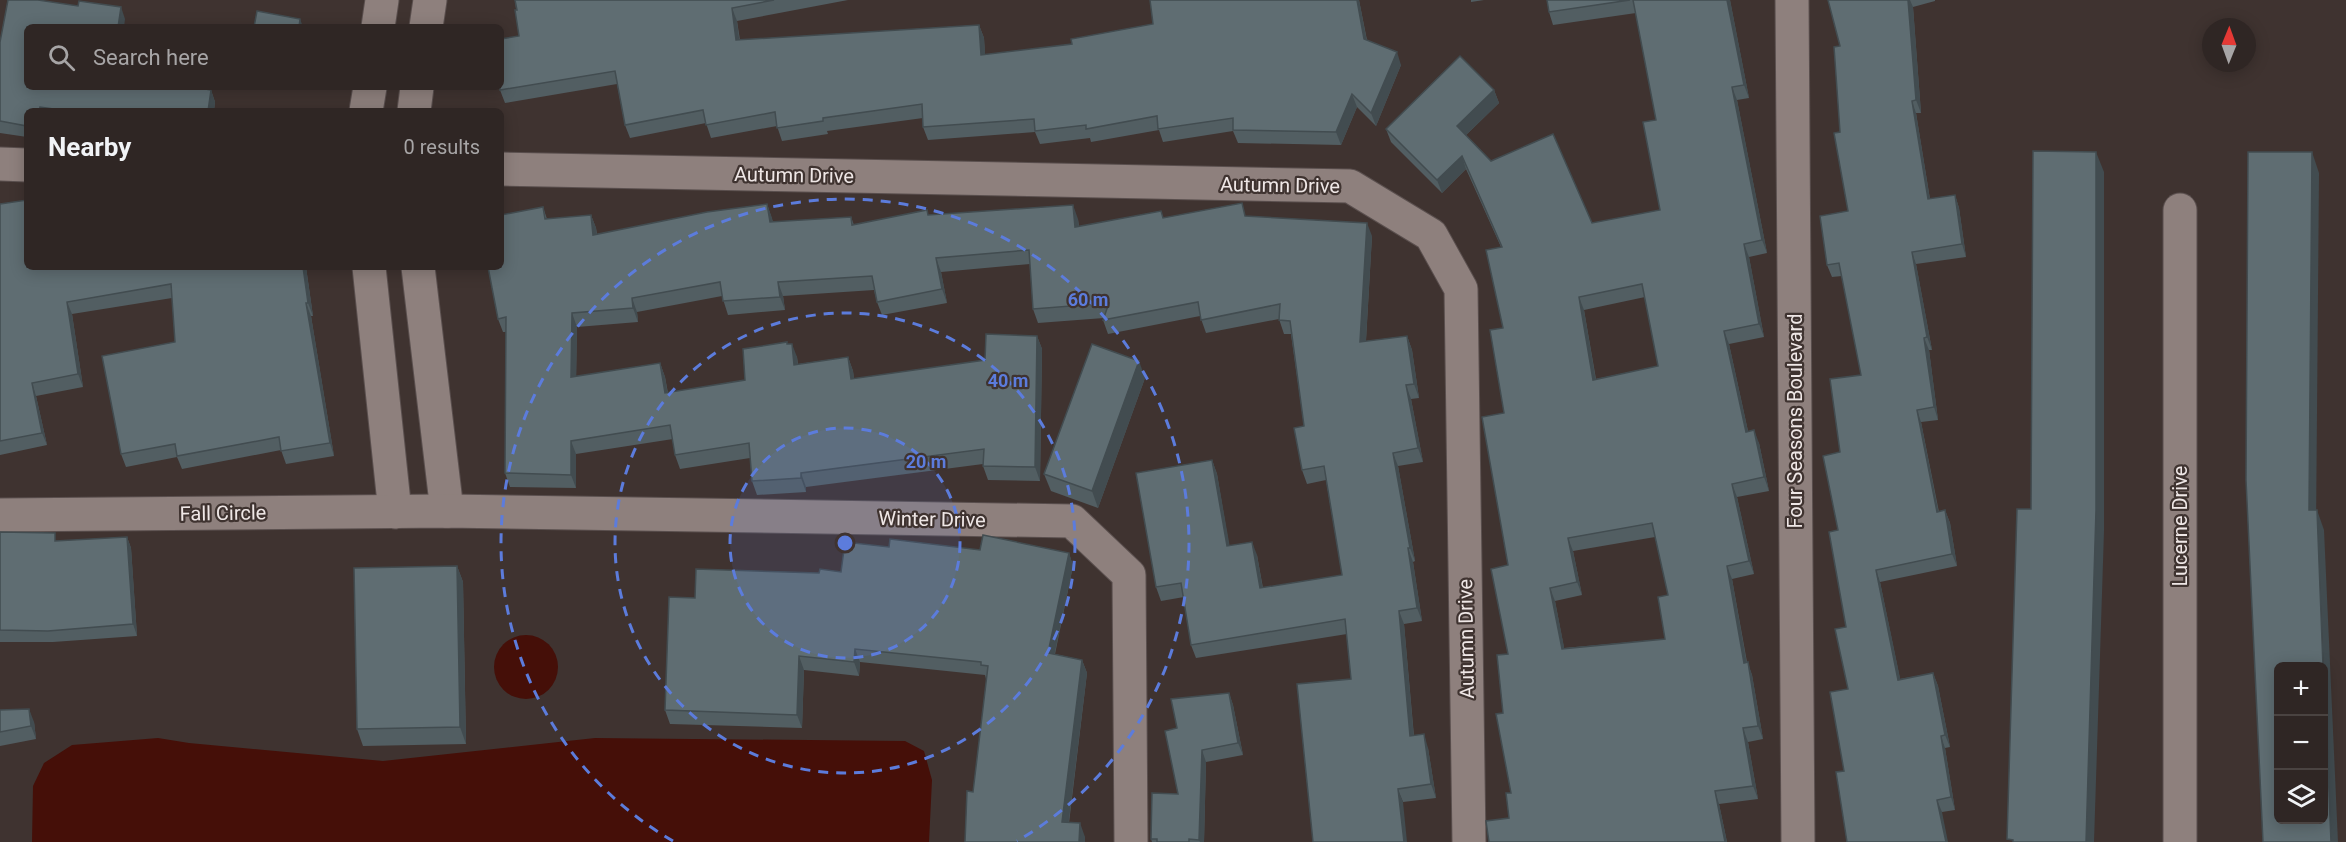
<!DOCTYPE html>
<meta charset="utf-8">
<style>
:root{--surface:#2f2624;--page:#3b3231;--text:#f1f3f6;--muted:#a7a5a6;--line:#4a4341}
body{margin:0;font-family:Roboto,sans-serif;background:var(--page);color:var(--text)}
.controls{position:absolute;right:18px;bottom:18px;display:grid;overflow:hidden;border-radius:9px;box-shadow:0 3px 15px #0003}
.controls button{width:54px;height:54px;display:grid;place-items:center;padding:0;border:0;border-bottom:2px solid var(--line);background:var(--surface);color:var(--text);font:30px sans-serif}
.compass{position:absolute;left:2202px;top:18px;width:54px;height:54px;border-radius:50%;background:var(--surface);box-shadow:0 3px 15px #0003;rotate:1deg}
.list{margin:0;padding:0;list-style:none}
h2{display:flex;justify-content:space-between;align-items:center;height:78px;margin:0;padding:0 24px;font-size:26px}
h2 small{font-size:20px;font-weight:400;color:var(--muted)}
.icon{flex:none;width:33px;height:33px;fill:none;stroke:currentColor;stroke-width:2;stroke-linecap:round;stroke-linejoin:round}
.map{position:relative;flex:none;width:2346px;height:842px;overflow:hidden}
.search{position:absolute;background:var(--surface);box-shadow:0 3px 15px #0003;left:24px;top:24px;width:480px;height:66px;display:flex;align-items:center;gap:15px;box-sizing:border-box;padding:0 21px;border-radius:9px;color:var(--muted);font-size:22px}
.panel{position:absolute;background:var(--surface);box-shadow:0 3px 15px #0003;left:24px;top:108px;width:480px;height:162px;border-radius:9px}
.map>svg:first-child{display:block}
.water{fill:#450f08}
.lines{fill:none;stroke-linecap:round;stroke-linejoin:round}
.minor-casing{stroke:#5a4f4e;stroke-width:35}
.minor{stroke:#8e807d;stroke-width:33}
.wall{fill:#525e62;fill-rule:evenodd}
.shaded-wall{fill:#424c50}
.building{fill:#5f6d72;stroke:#424c50;stroke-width:1.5;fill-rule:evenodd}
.ring{fill:none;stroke:#5c7cdc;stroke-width:3;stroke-dasharray:10 8}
.labels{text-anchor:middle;stroke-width:4.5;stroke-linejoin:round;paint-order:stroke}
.street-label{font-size:20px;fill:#efe7e6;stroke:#3f3330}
.centre{fill:#5c7cdc;stroke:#3f3330;stroke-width:3}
.ring-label{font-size:18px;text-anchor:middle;font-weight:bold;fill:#5c7cdc;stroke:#3f3330;stroke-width:4.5;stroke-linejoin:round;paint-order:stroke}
</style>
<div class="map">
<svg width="2346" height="842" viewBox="0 0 2346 842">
<rect width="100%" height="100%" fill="#3f3330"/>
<!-- water -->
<g class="water">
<circle cx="526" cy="667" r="32"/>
<path d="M 158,738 L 189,743 L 383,761 L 595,738 L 905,741 L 924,751 L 932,780 L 929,842 L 32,842 L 33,786 L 44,763 L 72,745 Z"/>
</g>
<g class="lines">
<!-- minor casing -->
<g class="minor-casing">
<g id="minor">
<path d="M 1792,0 L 1798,842"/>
<path d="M 378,27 L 382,0"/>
<path d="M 426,27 L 430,0"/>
<path d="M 366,111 L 370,87"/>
<path d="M 414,111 L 417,87"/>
<path d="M 0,164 L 27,165"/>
<path d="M 501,169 L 1350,186 L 1431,235 L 1461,289 L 1469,842"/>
<path d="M 2180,210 L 2180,842"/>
<path d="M 369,267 L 395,512"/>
<path d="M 418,267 L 447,511"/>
<path d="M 0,515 L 447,511 L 1072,521 L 1129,575 L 1131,842"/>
</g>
</g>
<!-- minor -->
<use href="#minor" class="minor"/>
</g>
<!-- wall -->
<g class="wall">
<path d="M 515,0 L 848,0 L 737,21 L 740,40 L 979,25 L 984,38 L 985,55 L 1072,44 L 1153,24 L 1150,0 L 1359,0 L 1367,40 L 1401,65 L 1376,126 L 1357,107 L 1341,145 L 1238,143 L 1233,131 L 1163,142 L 1159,130 L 1091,142 L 1090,138 L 1040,144 L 1035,132 L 928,140 L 923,127 L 923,118 L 827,131 L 828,134 L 782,141 L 777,126 L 711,138 L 706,123 L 630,138 L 625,125 L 617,84 L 505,103 L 500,90 L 519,36 Z"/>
<path d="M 1471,0 L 1484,0 L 1471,2 Z"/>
<path d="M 1547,0 L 1730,0 L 1749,98 L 1737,100 L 1767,253 L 1749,257 L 1764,337 L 1729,344 L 1748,431 L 1759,443 L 1769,491 L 1737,497 L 1754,574 L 1732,579 L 1747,662 L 1752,675 L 1763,739 L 1748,742 L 1758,799 L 1719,804 L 1727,842 L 1489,842 L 1509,818 L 1511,793 L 1503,713 L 1508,654 L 1508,565 L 1501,247 L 1466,169 L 1442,193 L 1391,142 L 1386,129 L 1494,90 L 1499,103 L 1466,135 L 1491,161 L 1592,223 L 1660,210 L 1656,120 L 1636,13 L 1553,25 L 1549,12 ZM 1645,297 L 1658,366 L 1596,379 L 1584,310 ZM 1655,537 L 1668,595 L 1665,639 L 1564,648 L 1555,601 L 1582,595 L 1573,551 Z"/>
<path d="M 1828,0 L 1935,0 L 1935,1 L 1913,7 L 1921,113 L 1916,113 L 1930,199 L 1955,195 L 1959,208 L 1966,257 L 1916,264 L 1932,350 L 1929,350 L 1938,420 L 1921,422 L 1939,512 L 1945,510 L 1950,523 L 1957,566 L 1880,582 L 1900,679 L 1933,673 L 1938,686 L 1950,747 L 1945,748 L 1955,810 L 1942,812 L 1844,771 L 1848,689 L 1846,627 L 1838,530 L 1840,452 L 1861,375 L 1842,276 L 1832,277 L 1827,265 L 1848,211 L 1840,132 L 1840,46 Z"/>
<path d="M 125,19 L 27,87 L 211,90 L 215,102 L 214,111 L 27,111 L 27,137 L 0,133 L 0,42 Z"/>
<path d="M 0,204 L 27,267 L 306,267 L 313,316 L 311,316 L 334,456 L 286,464 L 281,450 L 182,469 L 177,457 L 126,467 L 121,454 L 175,342 L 172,298 L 72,314 L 83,387 L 36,396 L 47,445 L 0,455 Z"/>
<path d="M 767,204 L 773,222 L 851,217 L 854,225 L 928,215 L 1078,219 L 1079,227 L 1164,218 L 1247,216 L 1372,236 L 1366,341 L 1407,336 L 1412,350 L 1419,398 L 1411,399 L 1423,462 L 1398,466 L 1415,561 L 1413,562 L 1422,621 L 1404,624 L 1414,736 L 1428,748 L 1436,798 L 1403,802 L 1351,679 L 1347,634 L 1196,658 L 1191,645 L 1184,597 L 1161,601 L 1156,587 L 1212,460 L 1217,474 L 1229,545 L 1257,555 L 1263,588 L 1342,575 L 1326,480 L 1307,484 L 1302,470 L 1304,426 L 1291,334 L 1284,334 L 1279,319 L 1206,333 L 1200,316 L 1108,334 L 1103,320 L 1104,318 L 1038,323 L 1033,309 L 1030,264 L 941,272 L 947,303 L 882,315 L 877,302 L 874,290 L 783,296 L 785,310 L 728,315 L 722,296 L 637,312 L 638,322 L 577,327 L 576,377 L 660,363 L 665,377 L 668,393 L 745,380 L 787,344 L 797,357 L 798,364 L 848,357 L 853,371 L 854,379 L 985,360 L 1037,336 L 1042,349 L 1040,481 L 988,480 L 983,466 L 983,464 L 806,487 L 806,492 L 757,495 L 752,481 L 750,458 L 680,469 L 675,455 L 673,439 L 576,454 L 576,488 L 510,487 L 505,473 L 506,332 L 503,332 L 498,319 L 543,207 L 547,219 L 591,215 L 596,228 L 597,234 Z"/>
<path d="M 1145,378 L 1098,508 L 1051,491 L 1044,474 Z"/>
<path d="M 0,532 L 58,541 L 127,537 L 131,548 L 137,636 L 53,642 L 0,642 Z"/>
<path d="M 889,547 L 1069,553 L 1073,566 L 1055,654 L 1082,660 L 1087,673 L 1069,823 L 1085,837 L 973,792 L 987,679 L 986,679 L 985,675 L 860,662 L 859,676 L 804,670 L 802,728 L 670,724 L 665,710 L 695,598 L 819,573 L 841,572 Z"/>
<path d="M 457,566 L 463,582 L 466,744 L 363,746 L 357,729 Z"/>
<path d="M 1229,693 L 1233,705 L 1243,755 L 1206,762 L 1204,842 L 1152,842 L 1151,839 L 1178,794 L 1177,728 Z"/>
<path d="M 0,710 L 34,722 L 36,739 L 0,746 Z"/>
</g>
<!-- shaded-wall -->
<g class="shaded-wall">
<path d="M 1357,0 L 1359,0 L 1369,52 L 1364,39 Z"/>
<path d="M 1727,0 L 1730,0 L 1749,98 L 1744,85 Z"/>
<path d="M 1908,0 L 1910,0 L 1913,7 L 1921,113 L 1916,100 Z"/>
<path d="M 121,7 L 125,19 L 124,27 L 118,27 Z"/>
<path d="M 732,8 L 737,21 L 741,54 L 736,40 Z"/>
<path d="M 300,19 L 303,27 L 299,27 Z"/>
<path d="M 979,25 L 984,38 L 986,68 L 981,55 Z"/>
<path d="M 1397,52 L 1401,65 L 1376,126 L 1371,113 Z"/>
<path d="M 1732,87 L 1737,100 L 1767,253 L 1762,240 Z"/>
<path d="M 211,90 L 215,102 L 214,111 L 208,111 Z"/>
<path d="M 1494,90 L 1499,103 L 1462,139 L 1457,126 Z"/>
<path d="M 1352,94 L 1357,107 L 1341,145 L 1336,132 Z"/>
<path d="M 1912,101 L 1916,113 L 1932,212 L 1928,199 Z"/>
<path d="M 2096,152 L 2104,172 L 2104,531 L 2094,842 L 2086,842 Z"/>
<path d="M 2312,152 L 2319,173 L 2316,531 L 2309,510 Z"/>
<path d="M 1462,156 L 1466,169 L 1442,193 L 1437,180 Z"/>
<path d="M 1955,195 L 1959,208 L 1966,257 L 1962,244 Z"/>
<path d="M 767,204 L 772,218 L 775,236 L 770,222 Z"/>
<path d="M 1073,205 L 1078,219 L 1080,241 L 1075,227 Z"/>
<path d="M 591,215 L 596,228 L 598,248 L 593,235 Z"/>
<path d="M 1367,223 L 1372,236 L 1365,356 L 1360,342 Z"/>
<path d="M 1744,244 L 1749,257 L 1764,337 L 1759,324 Z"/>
<path d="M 1912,252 L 1916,264 L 1932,350 L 1927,337 Z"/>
<path d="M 936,258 L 941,272 L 947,303 L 942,289 Z"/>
<path d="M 303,267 L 306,267 L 313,316 L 308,303 Z"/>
<path d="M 778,282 L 783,296 L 785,310 L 780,297 Z"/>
<path d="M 1579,297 L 1584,310 L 1598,393 L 1593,380 Z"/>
<path d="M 632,298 L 637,312 L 638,322 L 633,308 Z"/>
<path d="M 67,302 L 72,314 L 83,387 L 78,374 Z"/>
<path d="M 306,303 L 311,316 L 334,456 L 330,443 Z"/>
<path d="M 572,313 L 577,327 L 576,391 L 571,377 Z"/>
<path d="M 1724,331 L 1729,344 L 1751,445 L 1746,432 Z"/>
<path d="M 1037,336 L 1042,349 L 1040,481 L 1035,467 Z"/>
<path d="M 1407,336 L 1412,350 L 1419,398 L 1414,384 Z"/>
<path d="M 1924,338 L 1929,350 L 1938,420 L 1934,407 Z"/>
<path d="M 792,344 L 797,357 L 799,378 L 794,365 Z"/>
<path d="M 848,357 L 853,371 L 856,393 L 851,379 Z"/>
<path d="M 1139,361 L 1145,378 L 1098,508 L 1092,491 Z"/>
<path d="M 660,363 L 665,377 L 670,407 L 665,393 Z"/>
<path d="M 32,383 L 36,396 L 47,445 L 42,433 Z"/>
<path d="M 1406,385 L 1411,399 L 1423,462 L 1418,448 Z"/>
<path d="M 1917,410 L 1921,422 L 1941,525 L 1937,512 Z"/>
<path d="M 1754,430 L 1759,443 L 1769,491 L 1764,477 Z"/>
<path d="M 571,441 L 576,454 L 576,488 L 571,475 Z"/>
<path d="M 1393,453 L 1398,466 L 1415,561 L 1410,548 Z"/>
<path d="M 1212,460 L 1217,474 L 1232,559 L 1227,546 Z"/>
<path d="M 801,473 L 806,487 L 806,492 L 801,478 Z"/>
<path d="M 1732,484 L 1737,497 L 1754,574 L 1749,561 Z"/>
<path d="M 1945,510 L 1950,523 L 1957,566 L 1952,554 Z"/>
<path d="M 2317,510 L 2324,530 L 2338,842 L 2331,842 Z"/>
<path d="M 127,537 L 131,548 L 137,636 L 133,624 Z"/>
<path d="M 1568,538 L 1573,551 L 1582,595 L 1577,582 Z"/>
<path d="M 1252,542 L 1257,555 L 1265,602 L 1260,588 Z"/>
<path d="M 1408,548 L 1413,562 L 1422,621 L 1417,608 Z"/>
<path d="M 1069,553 L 1073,566 L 1052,666 L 1048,653 Z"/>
<path d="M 457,566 L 463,582 L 466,744 L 460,727 Z"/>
<path d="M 1727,566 L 1732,579 L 1749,676 L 1744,663 Z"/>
<path d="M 1876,570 L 1880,582 L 1903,692 L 1898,680 Z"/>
<path d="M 1550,588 L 1555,601 L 1567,662 L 1562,649 Z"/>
<path d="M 1399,611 L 1404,624 L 1415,750 L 1410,736 Z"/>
<path d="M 855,649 L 860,662 L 859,676 L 854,662 Z"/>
<path d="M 799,656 L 804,670 L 802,728 L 797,715 Z"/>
<path d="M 1082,660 L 1087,673 L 1067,836 L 1062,822 Z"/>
<path d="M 1748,662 L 1752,675 L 1763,739 L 1758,726 Z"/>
<path d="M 1933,673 L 1938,686 L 1950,747 L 1945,735 Z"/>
<path d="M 1229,693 L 1233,705 L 1243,755 L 1238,743 Z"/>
<path d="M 29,709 L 34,722 L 36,739 L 31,726 Z"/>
<path d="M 1743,728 L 1748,742 L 1758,799 L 1753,786 Z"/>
<path d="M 1424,734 L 1428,748 L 1436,798 L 1431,784 Z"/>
<path d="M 1941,736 L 1945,748 L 1955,810 L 1951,797 Z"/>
<path d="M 1202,750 L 1206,762 L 1204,842 L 1200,842 L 1199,840 Z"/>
<path d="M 1398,789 L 1403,802 L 1407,842 L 1404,842 Z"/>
<path d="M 1715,791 L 1719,804 L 1727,842 L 1725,842 Z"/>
<path d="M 1937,800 L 1942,812 L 1948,842 L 1946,842 Z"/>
<path d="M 1080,823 L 1085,837 L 1085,842 L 1079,842 Z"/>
</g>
<!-- building -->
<g class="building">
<path d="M 8,0 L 38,0 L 78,6 L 79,1 L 121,7 L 118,27 L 27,27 L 27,87 L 193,87 L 211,90 L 208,111 L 68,111 L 40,107 L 39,111 L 27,111 L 27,126 L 0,121 L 0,42 Z"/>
<path d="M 515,0 L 774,0 L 732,8 L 736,40 L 979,25 L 981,55 L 1072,44 L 1071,39 L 1153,24 L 1150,0 L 1357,0 L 1364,39 L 1397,52 L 1371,113 L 1352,94 L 1336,132 L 1233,130 L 1233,118 L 1158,129 L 1157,116 L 1086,129 L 1086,125 L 1035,131 L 1034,119 L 923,127 L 922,104 L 823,118 L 823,121 L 777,128 L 775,112 L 706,125 L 703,110 L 625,125 L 615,71 L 500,90 L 501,39 L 519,36 L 515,10 L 517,10 Z"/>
<path d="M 1547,0 L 1630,0 L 1549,12 Z"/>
<path d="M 1633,0 L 1727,0 L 1744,85 L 1732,87 L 1762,240 L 1744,244 L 1759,324 L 1724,331 L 1746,432 L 1754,430 L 1764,477 L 1732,484 L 1749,561 L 1727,566 L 1744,663 L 1748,662 L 1758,726 L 1743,728 L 1753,786 L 1715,791 L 1725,842 L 1489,842 L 1486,821 L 1509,818 L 1506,793 L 1511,793 L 1496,714 L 1503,713 L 1497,655 L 1508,654 L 1491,569 L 1508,565 L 1482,417 L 1504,413 L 1490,330 L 1503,328 L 1486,250 L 1502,247 L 1462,156 L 1437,180 L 1386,129 L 1460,56 L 1494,90 L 1457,126 L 1491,161 L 1553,134 L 1592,223 L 1660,210 L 1643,122 L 1656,120 ZM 1642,284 L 1658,366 L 1593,380 L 1579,297 ZM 1652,523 L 1668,595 L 1658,597 L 1665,639 L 1562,649 L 1550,588 L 1577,582 L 1568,538 Z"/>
<path d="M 1828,0 L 1908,0 L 1916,100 L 1912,101 L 1928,199 L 1955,195 L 1962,244 L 1912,252 L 1927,337 L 1924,338 L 1934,407 L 1917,410 L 1937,512 L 1945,510 L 1952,554 L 1876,570 L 1898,680 L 1933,673 L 1945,735 L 1941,736 L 1951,797 L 1937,800 L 1946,842 L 1847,842 L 1836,772 L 1844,771 L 1830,692 L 1848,689 L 1835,629 L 1846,627 L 1829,532 L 1838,530 L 1823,456 L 1840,452 L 1830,379 L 1861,375 L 1839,263 L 1827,265 L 1820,216 L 1848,211 L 1834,133 L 1840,132 L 1834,47 L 1840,46 Z"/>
<path d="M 257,11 L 300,19 L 299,27 L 254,27 Z"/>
<path d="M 2033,151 L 2096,152 L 2096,510 L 2086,842 L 2013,842 L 2013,840 L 2007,839 L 2017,509 L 2031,509 Z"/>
<path d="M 2248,152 L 2312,152 L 2309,510 L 2317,510 L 2323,666 L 2278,666 L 2278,819 L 2324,819 L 2324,668 L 2331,842 L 2263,842 L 2246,480 Z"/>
<path d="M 27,200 L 27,267 L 303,267 L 308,303 L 306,303 L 330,443 L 281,451 L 279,437 L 177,456 L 175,444 L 121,454 L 102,356 L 175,342 L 171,284 L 67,302 L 78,374 L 32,383 L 42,433 L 0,441 L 0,204 Z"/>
<path d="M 1242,203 L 1245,216 L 1367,223 L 1360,342 L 1407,336 L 1414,384 L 1406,385 L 1418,448 L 1393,453 L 1410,548 L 1408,548 L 1417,608 L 1399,611 L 1410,736 L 1424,734 L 1431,784 L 1398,789 L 1404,842 L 1313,842 L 1297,684 L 1351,679 L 1345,619 L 1191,645 L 1181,583 L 1156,587 L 1136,473 L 1212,460 L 1227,546 L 1252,542 L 1260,588 L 1342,575 L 1324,466 L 1302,470 L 1294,428 L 1304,426 L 1290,321 L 1279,320 L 1280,304 L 1201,320 L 1198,302 L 1103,320 L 1109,303 L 1033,309 L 1029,250 L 936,258 L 942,289 L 877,302 L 872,276 L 778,282 L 780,297 L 723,301 L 720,282 L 632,298 L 633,308 L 572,313 L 571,377 L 660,363 L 665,393 L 745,380 L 743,349 L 787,342 L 787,344 L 792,344 L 794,365 L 848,357 L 851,379 L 985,360 L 986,334 L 1037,336 L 1035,467 L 983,466 L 984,449 L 801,473 L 801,478 L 752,481 L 749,443 L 675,455 L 670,425 L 571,441 L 571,475 L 505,473 L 506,317 L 498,319 L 488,267 L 501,267 L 501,215 L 543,207 L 545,219 L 591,215 L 593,235 L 707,212 L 767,204 L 770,222 L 851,217 L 852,225 L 927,210 L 928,215 L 1073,205 L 1075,227 L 1161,211 L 1163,218 Z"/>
<path d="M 1092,344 L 1139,361 L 1092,491 L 1044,474 Z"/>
<path d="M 0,532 L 55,533 L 55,541 L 127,537 L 133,624 L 48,631 L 0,630 Z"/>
<path d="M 983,535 L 1069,553 L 1048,653 L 1082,660 L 1062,822 L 1080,823 L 1079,842 L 965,842 L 967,791 L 973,792 L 988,666 L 981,665 L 981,662 L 855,649 L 854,662 L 799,656 L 797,715 L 665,710 L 669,597 L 695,598 L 696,569 L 819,573 L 820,569 L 841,572 L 845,542 L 889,547 L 890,539 L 980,550 Z"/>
<path d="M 457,566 L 460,727 L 357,729 L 354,568 Z"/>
<path d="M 1229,693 L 1238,743 L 1202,750 L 1199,840 L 1189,839 L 1189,842 L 1157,842 L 1157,839 L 1151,839 L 1152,793 L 1178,794 L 1165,731 L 1177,728 L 1171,699 Z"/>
<path d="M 29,709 L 31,726 L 0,732 L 0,710 Z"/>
</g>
<!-- distance rings -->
<circle cx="845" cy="543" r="115" fill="#5c7cdc" fill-opacity=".12"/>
<g class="ring">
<circle cx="845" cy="543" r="115"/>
<circle cx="845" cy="543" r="230"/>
<path d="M673 841A344 344 0 1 1 1017 841"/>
</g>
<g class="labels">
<!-- street labels -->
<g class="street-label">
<text transform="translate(794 175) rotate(1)" y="7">Autumn Drive</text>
<text transform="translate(1280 185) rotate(1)" y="7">Autumn Drive</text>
<text transform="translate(1795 421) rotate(-90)" y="7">Four Seasons Boulevard</text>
<text transform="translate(223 513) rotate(-1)" y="7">Fall Circle</text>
<text transform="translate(932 519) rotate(1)" y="7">Winter Drive</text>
<text transform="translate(2180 526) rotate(-90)" y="7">Lucerne Drive</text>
<text transform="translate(1466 639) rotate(-91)" y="7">Autumn Drive</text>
</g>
</g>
<circle cx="845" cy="543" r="9" class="centre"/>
<g class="ring-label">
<text x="1088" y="306">60 m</text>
<text x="1008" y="387">40 m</text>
<text x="926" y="468">20 m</text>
</g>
</svg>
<div class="controls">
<button>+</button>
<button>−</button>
<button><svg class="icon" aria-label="layers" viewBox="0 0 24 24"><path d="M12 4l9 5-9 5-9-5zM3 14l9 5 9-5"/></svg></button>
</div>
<svg class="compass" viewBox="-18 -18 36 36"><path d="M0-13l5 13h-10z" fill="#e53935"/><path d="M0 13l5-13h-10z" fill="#a7a5a6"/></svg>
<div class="search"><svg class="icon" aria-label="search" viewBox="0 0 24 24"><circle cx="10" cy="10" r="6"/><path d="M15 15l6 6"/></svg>Search here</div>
<section class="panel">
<h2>Nearby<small>0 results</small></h2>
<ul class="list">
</ul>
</section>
</div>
